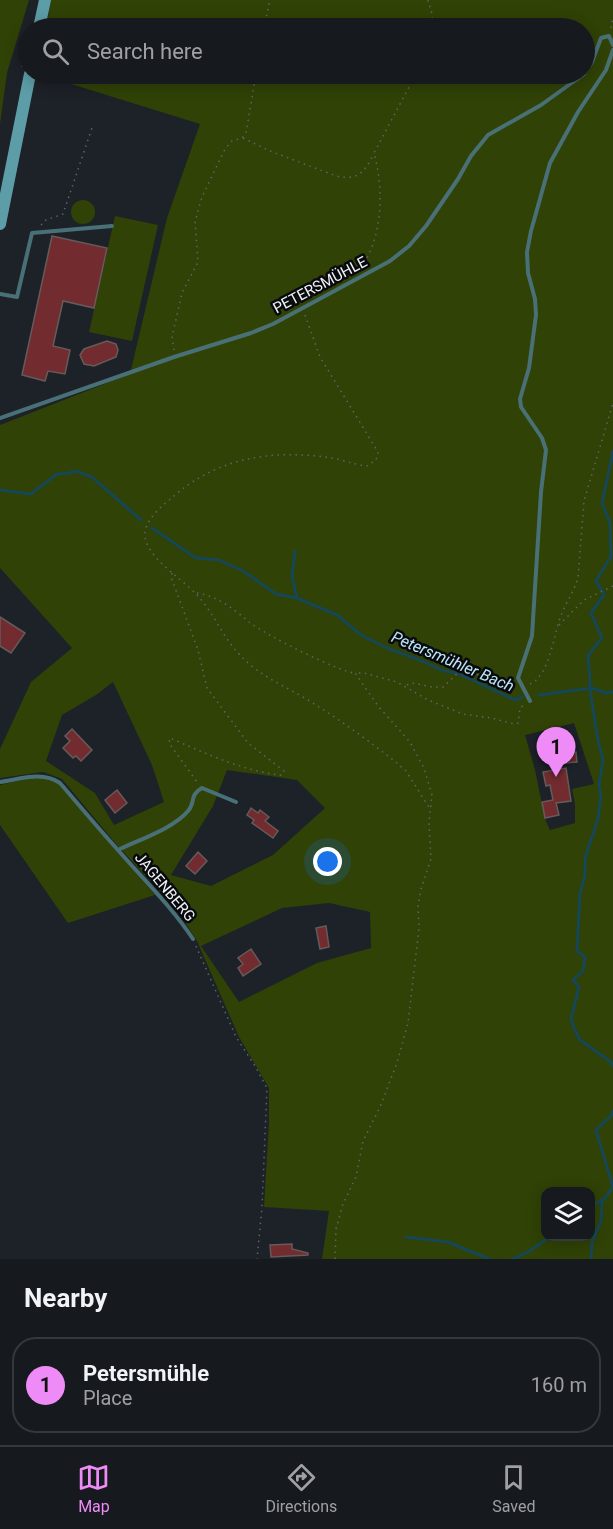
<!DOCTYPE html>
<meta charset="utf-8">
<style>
:root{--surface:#16191e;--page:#1f2227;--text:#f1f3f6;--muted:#9ea0a4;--line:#35383c;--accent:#ef8bf7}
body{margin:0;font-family:Roboto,sans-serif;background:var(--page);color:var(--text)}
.controls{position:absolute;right:18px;bottom:18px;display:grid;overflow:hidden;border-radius:12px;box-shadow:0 3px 15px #0003}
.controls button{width:54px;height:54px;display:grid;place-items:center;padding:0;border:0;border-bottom:2px solid var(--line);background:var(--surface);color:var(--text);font:30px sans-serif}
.you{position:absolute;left:328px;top:862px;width:21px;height:21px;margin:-15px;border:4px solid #fff;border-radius:50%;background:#1a73e8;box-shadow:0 0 0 9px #1a73e833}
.badge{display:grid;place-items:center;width:39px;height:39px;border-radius:50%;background:var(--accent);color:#111;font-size:20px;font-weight:700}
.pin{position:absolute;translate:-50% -50px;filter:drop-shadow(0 2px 3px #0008)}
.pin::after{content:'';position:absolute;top:32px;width:21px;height:18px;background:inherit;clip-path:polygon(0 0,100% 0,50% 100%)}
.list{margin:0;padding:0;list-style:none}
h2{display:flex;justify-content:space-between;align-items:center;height:78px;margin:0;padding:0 24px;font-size:26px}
h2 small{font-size:20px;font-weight:400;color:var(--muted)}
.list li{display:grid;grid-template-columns:39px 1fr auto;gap:18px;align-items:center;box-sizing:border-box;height:96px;margin:0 12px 12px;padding:0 12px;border:2px solid var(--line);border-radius:24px}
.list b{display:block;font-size:22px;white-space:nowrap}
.list p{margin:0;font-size:20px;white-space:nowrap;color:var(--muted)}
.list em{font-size:20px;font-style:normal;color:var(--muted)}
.icon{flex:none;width:33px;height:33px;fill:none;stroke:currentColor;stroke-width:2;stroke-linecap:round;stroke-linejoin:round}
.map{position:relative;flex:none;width:613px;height:1259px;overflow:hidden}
.search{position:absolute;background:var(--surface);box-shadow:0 3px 15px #0003;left:18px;right:18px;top:18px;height:66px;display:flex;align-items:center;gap:15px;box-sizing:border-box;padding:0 21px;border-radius:33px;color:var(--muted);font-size:22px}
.sheet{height:186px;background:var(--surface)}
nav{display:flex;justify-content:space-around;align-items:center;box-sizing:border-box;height:84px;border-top:2px solid var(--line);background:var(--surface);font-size:16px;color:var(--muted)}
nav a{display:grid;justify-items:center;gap:3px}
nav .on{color:var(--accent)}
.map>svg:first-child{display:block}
.green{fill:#304206;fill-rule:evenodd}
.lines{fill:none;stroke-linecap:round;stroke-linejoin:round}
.stream{stroke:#154757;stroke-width:3}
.building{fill:#722c2f;stroke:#665a5a;stroke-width:1.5}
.path{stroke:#60646a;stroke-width:1.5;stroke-dasharray:1.5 4.5;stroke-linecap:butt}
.service{stroke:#497076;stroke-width:4}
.secondary{stroke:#5d9da7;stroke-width:12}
.labels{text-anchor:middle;stroke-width:5;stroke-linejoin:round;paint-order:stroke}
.street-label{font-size:15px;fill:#eff2f7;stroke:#090a0d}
.water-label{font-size:16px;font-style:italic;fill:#bbe7f9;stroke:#090a0d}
</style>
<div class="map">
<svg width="613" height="1259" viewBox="0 0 613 1259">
<rect width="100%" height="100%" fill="#1d2128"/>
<!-- green -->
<g class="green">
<path d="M 0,0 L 29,0 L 7,73 L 0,124 Z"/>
<path d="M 51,0 L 613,0 L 613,1259 L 322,1259 L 329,1211 L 264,1207 L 269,1122 L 269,1088 L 239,1037 L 197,941 L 178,911 L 116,844 L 62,779 L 43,772 L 0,778 L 0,749 L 31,682 L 72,648 L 0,568 L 0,425 L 130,374 L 167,218 L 200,124 L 39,74 L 584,74 L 584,28 L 46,28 ZM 113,682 L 152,765 L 164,802 L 114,825 L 95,793 L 46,761 L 62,715 L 96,695 ZM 574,723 L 594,784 L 572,789 L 575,804 L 575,823 L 550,830 L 545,819 L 535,770 L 525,735 ZM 227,770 L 297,780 L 325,808 L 273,855 L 211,886 L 171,875 L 213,806 ZM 329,903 L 370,912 L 371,948 L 317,963 L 239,1002 L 201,946 L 282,908 ZM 546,1192 L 590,1192 L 590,1236 L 546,1236 Z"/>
<circle cx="83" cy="212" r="12"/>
<path d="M 115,216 L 158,225 L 132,341 L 89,332 Z"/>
<path d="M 39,776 L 60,783 L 155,895 L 68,923 L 0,825 L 0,785 Z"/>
</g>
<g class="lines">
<!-- stream -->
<g class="stream">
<path d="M 613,452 L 602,503 L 610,523 L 611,556 L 596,581 L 604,595 L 591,613 L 602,638 L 588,655 L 591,696 L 598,741 L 603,760 L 599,785 L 601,795 L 598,819 L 585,858 L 585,875 L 580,893 L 577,951 L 585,957 L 583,971 L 573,980 L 579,987 L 571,1019 L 574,1028 L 580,1040 L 611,1062 L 613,1066"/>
<path d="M 0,490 L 31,494 L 57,474 L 69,473 L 75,471 L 92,477 L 141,520"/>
<path d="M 152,528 L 196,558 L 219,560 L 243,571 L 276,594 L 297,598 L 337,615 L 361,635 L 387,648 L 422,661 L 444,671 L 457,673 L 515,700 L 522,697"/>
<path d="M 295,551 L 292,576 L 297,598"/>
<path d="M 539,695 L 592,688 L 606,693 L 613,692"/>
<path d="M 590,1207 L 602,1200"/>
<path d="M 406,1237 L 448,1242 L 489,1259"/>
<path d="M 512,1259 L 528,1252 L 551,1236"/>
<path d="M 591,1259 L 592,1242 L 601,1221 L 602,1202 L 613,1187 L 596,1130 L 612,1115 L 613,1111"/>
</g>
</g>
<!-- building -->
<g class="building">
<path d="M 52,236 L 107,248 L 94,308 L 63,301 L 53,346 L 70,350 L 65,374 L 48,371 L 45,381 L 22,375 Z"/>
<path d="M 107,341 L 116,344 L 118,350 L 116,357 L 94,366 L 84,364 L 80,355 L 84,349 Z"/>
<path d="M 0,617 L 25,633 L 11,653 L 0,646 Z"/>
<path d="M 72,729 L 92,750 L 81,761 L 76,756 L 73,758 L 63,748 L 70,741 L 65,736 Z"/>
<path d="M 576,752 L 577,762 L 565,763 L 564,753 Z"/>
<path d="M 566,768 L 571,801 L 556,803 L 559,815 L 545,818 L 542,802 L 553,800 L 550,785 L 546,786 L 543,772 Z"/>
<path d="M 117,790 L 127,803 L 115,813 L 105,800 Z"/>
<path d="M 251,808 L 258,813 L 260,810 L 269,817 L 265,821 L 278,831 L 273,838 L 252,823 L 254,820 L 247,815 Z"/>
<path d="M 198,852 L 207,861 L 195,874 L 186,866 Z"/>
<path d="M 326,926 L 329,947 L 320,949 L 316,928 Z"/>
<path d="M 251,949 L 261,964 L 243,976 L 238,968 L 243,964 L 238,958 Z"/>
<path d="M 292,1244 L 292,1249 L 308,1253 L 308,1255 L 271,1257 L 270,1245 Z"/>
</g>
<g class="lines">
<!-- path -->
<g class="path">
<path d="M 428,0 L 432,14 L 433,28"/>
<path d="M 264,28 L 270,0"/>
<path d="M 611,28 L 613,17"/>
<path d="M 22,67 L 28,33"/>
<path d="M 243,138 L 270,151 L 336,176 C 358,181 365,172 374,153"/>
<path d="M 41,225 L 46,220 L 63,214 L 93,125"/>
<path d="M 361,268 C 383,236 384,190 374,153 L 416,74"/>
<path d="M 305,315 L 320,357 L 378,452 L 376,460 L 367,466 C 355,465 344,460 332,458 C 275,449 218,457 174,496 C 164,504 148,517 145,531 C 142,555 180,577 195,593 C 214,612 222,637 240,655 C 259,676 285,686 308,700 C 339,719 369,741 397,763 L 406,771 L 430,809"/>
<path d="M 174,350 L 172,337 L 182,293 L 198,262 L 195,222 L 202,197 L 225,149 L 232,141 L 242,138 L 246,133 L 256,74"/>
<path d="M 172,573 L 171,577 L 174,585 L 198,650 L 207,688 L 248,743 L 284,771 L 281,775 C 246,772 202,752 170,738 L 169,743 L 197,782"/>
<path d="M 197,593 C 217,596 234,609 249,622 C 264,634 337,671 354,673"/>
<path d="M 559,625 L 584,600 L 613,586"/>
<path d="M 530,684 C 550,676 554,631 562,613 C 567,601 574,591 578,578 L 584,501 L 613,403"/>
<path d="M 407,685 L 412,683 L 432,687 L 443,687 L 461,670 L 492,679 L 512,679"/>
<path d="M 196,946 L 236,1037 L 255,1066 L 267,1088 L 262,1207 L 257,1259"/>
<path d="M 335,1259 L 336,1229 L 343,1204 L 356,1177 L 363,1141 L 380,1107 L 397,1063 L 408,1023 L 419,928 L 418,906 L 421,889 L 431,859 L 429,822 L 432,795 L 424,768 L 410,742 L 378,706 L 355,673 L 364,673 L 397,682 L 428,700 L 463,714 L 491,718 L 514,724 L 518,723 L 520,708 L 525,704"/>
</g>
<!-- service -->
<g class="service">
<path d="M 584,73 L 592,62 L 601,38 L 609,36 L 613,45"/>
<path d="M 0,294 L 17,297 L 32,233 L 112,226"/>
<path d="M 0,418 L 174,357 L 251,333 L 273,324 L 390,261 L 409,246 L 426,226 L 458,179 L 471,156 L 488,135 L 541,105 L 584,74"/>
<path d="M 530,701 L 518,678 L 532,636 L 541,492 L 546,450 L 542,438 L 521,407 L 520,399 L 529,368 L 536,315 L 535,299 L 528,273 L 527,252 L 531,231 L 550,163 L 578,112 L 606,70 L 613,50"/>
<path d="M 0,782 C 21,779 42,771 60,783 C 79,805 98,828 118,850 C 144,880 171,906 193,939"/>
<path d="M 118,850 C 138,840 173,829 188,811 C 196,802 189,795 202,788 L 236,802"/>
</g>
<!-- secondary -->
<g class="secondary">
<path d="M 39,28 L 45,0"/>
<path d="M 0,224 L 30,74"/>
</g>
</g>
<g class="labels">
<!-- street labels -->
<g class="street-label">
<text transform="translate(320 285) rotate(-28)" y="5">PETERSMÜHLE</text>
<text transform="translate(165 887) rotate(50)" y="5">JAGENBERG</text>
</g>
<!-- water labels -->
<g class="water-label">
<text transform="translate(453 661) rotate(23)" y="6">Petersmühler Bach</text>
</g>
</g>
</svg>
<div class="controls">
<button><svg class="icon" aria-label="layers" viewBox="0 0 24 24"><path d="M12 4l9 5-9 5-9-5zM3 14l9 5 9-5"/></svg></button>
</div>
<div class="you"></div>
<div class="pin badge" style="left:556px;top:777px">1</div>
<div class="search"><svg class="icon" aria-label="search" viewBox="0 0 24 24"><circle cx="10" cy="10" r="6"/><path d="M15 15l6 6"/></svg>Search here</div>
</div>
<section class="sheet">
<h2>Nearby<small></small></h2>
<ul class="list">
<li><span class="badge">1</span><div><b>Petersmühle</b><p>Place</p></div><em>160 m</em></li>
</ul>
</section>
<nav>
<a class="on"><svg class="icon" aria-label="map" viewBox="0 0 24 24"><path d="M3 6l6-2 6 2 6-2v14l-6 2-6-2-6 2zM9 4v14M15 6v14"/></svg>Map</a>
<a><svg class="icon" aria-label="directions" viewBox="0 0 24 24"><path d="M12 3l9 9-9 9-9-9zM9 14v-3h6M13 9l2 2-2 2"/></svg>Directions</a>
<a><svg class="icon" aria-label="saved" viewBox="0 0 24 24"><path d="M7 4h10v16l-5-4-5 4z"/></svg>Saved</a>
</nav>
